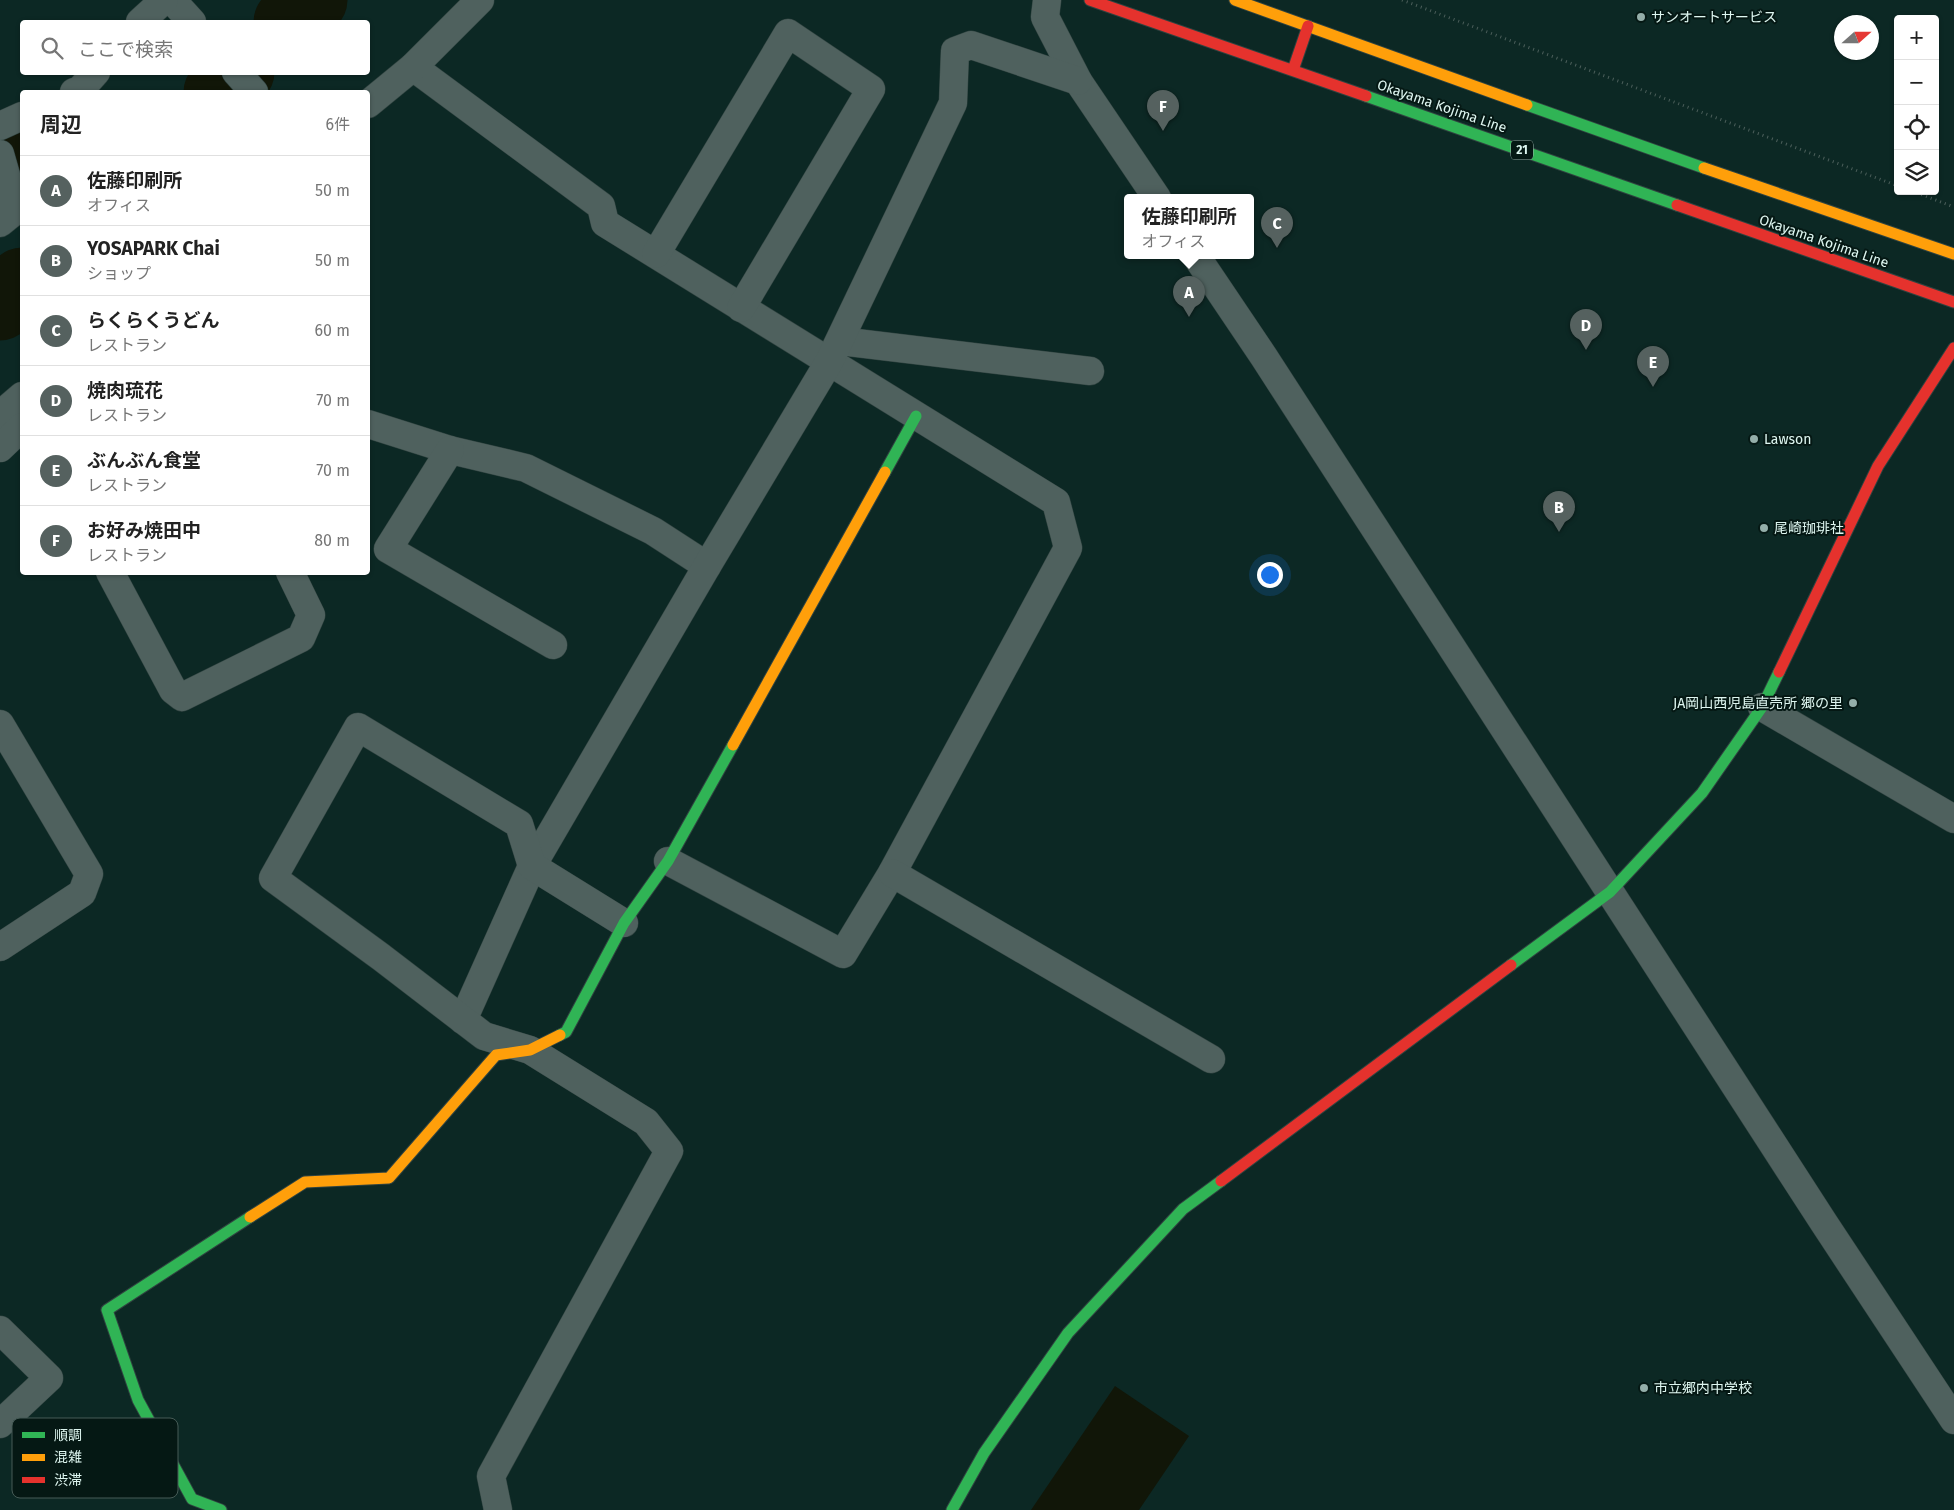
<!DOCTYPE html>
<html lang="ja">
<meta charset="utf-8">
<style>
:root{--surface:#fff;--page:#f2f2f2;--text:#222;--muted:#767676;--line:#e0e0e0;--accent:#55615f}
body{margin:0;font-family:"Fira Sans","Noto Sans JP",sans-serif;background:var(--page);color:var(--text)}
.controls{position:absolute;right:15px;top:15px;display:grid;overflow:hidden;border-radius:5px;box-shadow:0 1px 4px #0004}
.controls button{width:45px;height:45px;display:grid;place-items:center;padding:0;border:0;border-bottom:1px solid var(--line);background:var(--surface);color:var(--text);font:25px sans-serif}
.compass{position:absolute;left:1834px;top:15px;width:45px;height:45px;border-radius:50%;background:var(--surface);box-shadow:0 1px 4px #0004;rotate:69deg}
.you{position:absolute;left:1269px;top:574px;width:18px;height:18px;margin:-12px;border:4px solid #fff;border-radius:50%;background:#1a73e8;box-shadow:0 0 0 8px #1a73e833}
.badge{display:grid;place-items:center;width:32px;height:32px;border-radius:50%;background:var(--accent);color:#fff;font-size:16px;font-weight:700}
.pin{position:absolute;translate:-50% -41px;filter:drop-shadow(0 1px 2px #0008)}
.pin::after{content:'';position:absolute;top:26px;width:18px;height:15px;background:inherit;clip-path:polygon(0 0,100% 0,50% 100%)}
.popup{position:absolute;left:1124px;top:194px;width:130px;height:65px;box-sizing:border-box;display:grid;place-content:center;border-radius:5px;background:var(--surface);filter:drop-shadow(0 1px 4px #0005);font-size:16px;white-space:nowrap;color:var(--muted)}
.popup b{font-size:19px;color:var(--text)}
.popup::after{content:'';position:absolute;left:50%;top:100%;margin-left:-10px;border:10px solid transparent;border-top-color:var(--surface)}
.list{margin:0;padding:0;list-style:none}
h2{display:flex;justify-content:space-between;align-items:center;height:65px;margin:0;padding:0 20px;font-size:21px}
h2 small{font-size:16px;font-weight:400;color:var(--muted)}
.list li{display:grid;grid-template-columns:32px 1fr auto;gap:15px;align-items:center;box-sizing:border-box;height:70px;padding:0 20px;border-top:1px solid var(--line)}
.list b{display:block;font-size:19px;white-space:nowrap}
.list p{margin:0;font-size:16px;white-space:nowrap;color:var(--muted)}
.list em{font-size:16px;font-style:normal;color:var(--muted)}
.icon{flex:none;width:28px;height:28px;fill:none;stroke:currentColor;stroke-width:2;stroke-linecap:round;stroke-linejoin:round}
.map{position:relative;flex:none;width:1954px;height:1510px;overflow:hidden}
.search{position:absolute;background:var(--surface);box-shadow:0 1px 4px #0004;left:20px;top:20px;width:350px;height:55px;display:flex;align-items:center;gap:12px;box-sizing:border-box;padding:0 18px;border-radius:5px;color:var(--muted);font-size:19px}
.panel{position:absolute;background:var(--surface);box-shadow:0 1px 4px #0004;left:20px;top:90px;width:350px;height:485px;border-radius:5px}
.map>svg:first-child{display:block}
.water{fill:#111608}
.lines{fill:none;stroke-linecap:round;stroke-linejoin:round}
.river{stroke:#111608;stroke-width:71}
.street-casing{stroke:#304340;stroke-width:29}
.fast-casing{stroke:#304340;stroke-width:13}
.slow-casing{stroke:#304340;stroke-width:13}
.jam-casing{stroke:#304340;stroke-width:13}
.path{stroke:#4c5f5b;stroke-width:3;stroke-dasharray:1 4;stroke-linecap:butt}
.street{stroke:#4f615e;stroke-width:28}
.fast{stroke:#30b455;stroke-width:11}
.slow{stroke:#ff9f0a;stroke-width:11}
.jam{stroke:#e5322d;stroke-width:11}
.poi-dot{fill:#94aea9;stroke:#051814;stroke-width:2}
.labels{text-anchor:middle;stroke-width:4;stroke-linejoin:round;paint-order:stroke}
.shield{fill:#051814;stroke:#9db3ae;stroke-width:1}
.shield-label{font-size:12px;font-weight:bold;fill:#def6f0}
.poi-label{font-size:14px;fill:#def6f0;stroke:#051814;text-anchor:start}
.street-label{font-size:14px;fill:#def6f0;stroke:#051814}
.key{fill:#051814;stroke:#465b56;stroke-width:1}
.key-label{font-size:14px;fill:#def6f0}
</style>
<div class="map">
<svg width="1954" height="1510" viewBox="0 0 1954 1510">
<rect width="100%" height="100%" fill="#0c2824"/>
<!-- water -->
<path class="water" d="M 1115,1386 L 1189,1436 L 1139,1510 L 1031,1510 Z"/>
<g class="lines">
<!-- river -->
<g class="river">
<path d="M 289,22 L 312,0"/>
<path d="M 219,92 L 239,72"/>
<path d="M 0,170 L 22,162"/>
<path d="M 0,305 L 22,283"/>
</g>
<!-- street casing -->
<g class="street-casing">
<g id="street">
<path d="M 172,0 L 192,22"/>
<path d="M 1047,0 L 1045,17 L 1078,81 L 1157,198"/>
<path d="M 140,22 L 164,0"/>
<path d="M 413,67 L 601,206 L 605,223 L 1056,502 L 1068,548 L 892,873 L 843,954 L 668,861"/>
<path d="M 236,72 L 254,92"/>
<path d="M 74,92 L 80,90 L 96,72"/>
<path d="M 368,104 L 413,67 L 480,0"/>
<path d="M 0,126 L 22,116"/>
<path d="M 0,154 L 16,210 L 0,223"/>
<path d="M 656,254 L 788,33 L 871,89 L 741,308"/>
<path d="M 1196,256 L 1264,357 L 1824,1223 L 1954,1420"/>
<path d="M 840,341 L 1090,371"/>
<path d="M 0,415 L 22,396"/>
<path d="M 368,424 L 450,450 L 526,468 L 653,531 L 707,566"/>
<path d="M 0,448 L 22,427"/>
<path d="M 450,450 L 388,549 L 553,645"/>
<path d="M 110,572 L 173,690 L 182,697 L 301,638 L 311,615 L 290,572"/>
<path d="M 1762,707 L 1954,819"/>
<path d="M 0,724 L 89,874 L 82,893 L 0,947"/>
<path d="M 892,873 L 1211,1059"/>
<path d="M 463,1020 L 532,866 L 707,566 L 829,362 L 953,103 L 955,51 L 971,45 L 1078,81"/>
<path d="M 0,1330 L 49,1378 L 0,1424"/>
<path d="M 498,1510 L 491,1476 L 669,1151 L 646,1122 L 530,1050 L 484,1036 L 381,957 L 273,878 L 358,727 L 519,824 L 532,866 L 624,923"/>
</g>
</g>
<!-- fast casing -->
<g class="fast-casing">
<g id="fast">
<path d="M 1366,96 L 1677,205"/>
<path d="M 1527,105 L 1704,168"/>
<path d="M 885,472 L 916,416"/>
<path d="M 1511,965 L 1610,892 L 1702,793 L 1762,707 L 1779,672"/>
<path d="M 560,1035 L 566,1032 L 624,923 L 668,861 L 733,745"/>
<path d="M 221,1510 L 192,1499 L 138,1400 L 107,1310 L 250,1217"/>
<path d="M 952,1510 L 984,1453 L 1068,1333 L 1183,1209 L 1221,1181"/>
</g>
</g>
<!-- slow casing -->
<g class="slow-casing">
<g id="slow">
<path d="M 1235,0 L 1527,105"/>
<path d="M 1704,168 L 1954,254"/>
<path d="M 733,745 L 885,472"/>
<path d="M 250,1217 L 305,1182 L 389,1178 L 496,1055 L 530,1050 L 560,1035"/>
</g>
</g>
<!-- jam casing -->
<g class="jam-casing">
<g id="jam">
<path d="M 1090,0 L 1366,96"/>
<path d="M 1293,70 L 1308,26"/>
<path d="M 1677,205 L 1954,302"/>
<path d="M 1779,672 L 1878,466 L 1954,348"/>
<path d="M 1221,1181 L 1511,965"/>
</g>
</g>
<!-- path -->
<g class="path">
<path d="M 1402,0 L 1898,186"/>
<path d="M 1912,191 L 1954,207"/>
</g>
<!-- street -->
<use href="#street" class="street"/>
<!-- fast -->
<use href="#fast" class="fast"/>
<!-- slow -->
<use href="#slow" class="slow"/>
<!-- jam -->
<use href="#jam" class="jam"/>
</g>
<!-- markers -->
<g class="poi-dot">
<circle cx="1641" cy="17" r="5"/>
<circle cx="1754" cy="439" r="5"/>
<circle cx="1764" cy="528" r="5"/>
<circle cx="1853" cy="703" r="5"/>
<circle cx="1644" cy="1388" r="5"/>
</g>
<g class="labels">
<!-- shield labels -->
<rect class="shield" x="1511" y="140.5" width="22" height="19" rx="4"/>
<g class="shield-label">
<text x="1522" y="154">21</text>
</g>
<!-- poi labels -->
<g class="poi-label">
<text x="1651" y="22">サンオートサービス</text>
<text x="1764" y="444">Lawson</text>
<text x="1774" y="533">尾崎珈琲社</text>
<text x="1843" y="708" text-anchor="end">JA岡山西児島直売所 郷の里</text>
<text x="1654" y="1393">市立郷内中学校</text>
</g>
<!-- street labels -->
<g class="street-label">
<text transform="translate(1442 106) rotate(19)" y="5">Okayama Kojima Line</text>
<text transform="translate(1824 241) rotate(19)" y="5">Okayama Kojima Line</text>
</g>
</g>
<!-- legend -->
<rect x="12" y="1418" width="166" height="80" rx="8" class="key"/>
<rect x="22" y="1432" width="23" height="6" fill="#30b455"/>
<rect x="22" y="1454" width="23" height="7" fill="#ff9f0a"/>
<rect x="22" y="1477" width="23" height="6" fill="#e5322d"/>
<g class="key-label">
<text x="54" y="1440">順調</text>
<text x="54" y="1462">混雑</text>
<text x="54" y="1485">渋滞</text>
</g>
</svg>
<div class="controls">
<button>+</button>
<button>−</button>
<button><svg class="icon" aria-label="locate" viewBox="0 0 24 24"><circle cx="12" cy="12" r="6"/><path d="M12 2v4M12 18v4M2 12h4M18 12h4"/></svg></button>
<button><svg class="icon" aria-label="layers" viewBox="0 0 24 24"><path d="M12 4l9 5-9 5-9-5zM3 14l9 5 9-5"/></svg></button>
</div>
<svg class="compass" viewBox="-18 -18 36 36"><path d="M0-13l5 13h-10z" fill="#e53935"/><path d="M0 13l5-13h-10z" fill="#767676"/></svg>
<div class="you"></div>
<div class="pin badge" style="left:1189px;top:317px">A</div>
<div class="popup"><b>佐藤印刷所</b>オフィス</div>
<div class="pin badge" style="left:1559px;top:532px">B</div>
<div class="pin badge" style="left:1277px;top:248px">C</div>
<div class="pin badge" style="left:1586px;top:350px">D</div>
<div class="pin badge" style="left:1653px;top:387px">E</div>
<div class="pin badge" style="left:1163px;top:131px">F</div>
<div class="search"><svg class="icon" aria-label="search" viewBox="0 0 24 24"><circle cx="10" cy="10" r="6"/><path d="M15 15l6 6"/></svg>ここで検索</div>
<section class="panel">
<h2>周辺<small>6件</small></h2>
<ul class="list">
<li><span class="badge">A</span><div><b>佐藤印刷所</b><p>オフィス</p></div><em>50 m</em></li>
<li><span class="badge">B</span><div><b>YOSAPARK Chai</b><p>ショップ</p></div><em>50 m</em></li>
<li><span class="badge">C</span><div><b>らくらくうどん</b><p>レストラン</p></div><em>60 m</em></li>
<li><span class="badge">D</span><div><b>焼肉琉花</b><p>レストラン</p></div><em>70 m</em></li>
<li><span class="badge">E</span><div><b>ぶんぶん食堂</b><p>レストラン</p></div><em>70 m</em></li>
<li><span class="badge">F</span><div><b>お好み焼田中</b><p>レストラン</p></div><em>80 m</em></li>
</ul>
</section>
</div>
